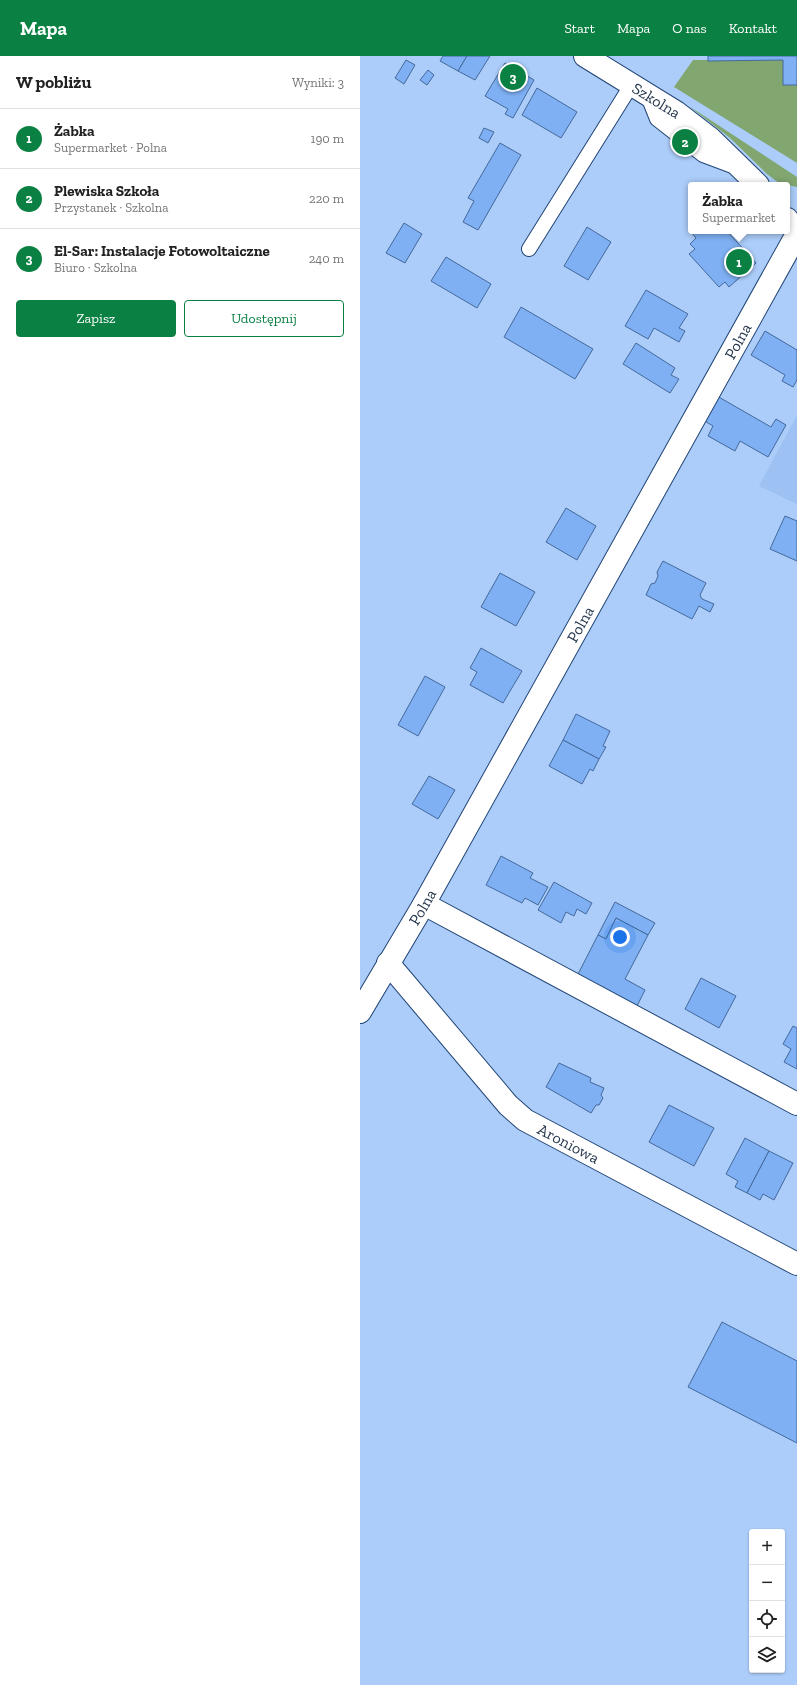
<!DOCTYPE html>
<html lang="pl">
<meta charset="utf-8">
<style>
:root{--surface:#fff;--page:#f2f2f2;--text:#222;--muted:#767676;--line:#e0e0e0;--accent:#0b8043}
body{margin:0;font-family:"Zilla Slab",serif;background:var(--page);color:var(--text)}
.controls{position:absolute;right:12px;bottom:12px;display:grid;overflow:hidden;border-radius:4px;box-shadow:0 1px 3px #0004}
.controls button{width:36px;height:36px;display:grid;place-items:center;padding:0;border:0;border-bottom:1px solid var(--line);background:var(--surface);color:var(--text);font:20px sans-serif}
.you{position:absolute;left:260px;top:881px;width:14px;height:14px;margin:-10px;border:3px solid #fff;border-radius:50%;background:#1a73e8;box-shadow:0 0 0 6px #1a73e833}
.badge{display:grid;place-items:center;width:26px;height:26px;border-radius:50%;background:var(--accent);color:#fff;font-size:13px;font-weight:700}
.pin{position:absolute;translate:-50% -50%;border:2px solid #fff;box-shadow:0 1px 4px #0006}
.popup{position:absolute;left:328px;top:126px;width:102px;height:52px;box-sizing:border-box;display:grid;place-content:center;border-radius:4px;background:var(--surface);filter:drop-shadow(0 1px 3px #0005);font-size:13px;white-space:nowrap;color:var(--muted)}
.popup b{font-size:15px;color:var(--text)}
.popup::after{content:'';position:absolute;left:50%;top:100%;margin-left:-8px;border:8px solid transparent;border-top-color:var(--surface)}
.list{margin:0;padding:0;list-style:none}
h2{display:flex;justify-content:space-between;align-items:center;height:52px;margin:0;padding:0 16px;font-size:17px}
h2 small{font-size:13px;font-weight:400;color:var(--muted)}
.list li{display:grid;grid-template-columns:26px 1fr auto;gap:12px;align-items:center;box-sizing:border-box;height:60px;padding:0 16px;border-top:1px solid var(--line)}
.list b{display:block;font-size:15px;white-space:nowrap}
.list p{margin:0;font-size:13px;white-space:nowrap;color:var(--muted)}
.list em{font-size:13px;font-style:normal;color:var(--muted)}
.actions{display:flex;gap:8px;padding:12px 16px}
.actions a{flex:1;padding:9px 0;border:1px solid var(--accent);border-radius:4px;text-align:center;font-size:14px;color:var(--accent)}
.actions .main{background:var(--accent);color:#fff}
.icon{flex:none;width:22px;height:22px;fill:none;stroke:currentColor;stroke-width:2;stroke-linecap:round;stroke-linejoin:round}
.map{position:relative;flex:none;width:437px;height:1629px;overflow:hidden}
header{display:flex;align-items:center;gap:24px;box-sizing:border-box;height:56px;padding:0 20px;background:var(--accent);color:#fff}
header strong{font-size:19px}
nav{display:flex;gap:22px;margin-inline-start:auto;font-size:14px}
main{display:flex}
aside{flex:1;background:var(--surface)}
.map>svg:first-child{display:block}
.built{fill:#9ec1f3}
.green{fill:#81a670}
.building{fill:#7eb0f3;stroke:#44699b}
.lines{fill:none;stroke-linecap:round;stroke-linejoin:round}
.lane-casing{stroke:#214575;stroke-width:16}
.street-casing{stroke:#214575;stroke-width:24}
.secondary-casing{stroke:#214575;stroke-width:24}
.lane{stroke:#fff;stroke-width:14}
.street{stroke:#fff;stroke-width:22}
.secondary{stroke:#fff;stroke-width:22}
.labels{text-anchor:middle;stroke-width:3;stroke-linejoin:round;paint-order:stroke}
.street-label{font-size:16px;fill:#27384e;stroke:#accdfa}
</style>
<header>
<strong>Mapa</strong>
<nav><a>Start</a><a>Mapa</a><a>O nas</a><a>Kontakt</a></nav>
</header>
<main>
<aside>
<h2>W pobliżu<small>Wyniki: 3</small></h2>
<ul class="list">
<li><span class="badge">1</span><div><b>Żabka</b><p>Supermarket · Polna</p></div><em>190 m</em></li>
<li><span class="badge">2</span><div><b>Plewiska Szkoła</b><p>Przystanek · Szkolna</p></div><em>220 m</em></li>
<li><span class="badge">3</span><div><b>El-Sar: Instalacje Fotowoltaiczne</b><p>Biuro · Szkolna</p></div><em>240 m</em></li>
</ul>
<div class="actions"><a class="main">Zapisz</a><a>Udostępnij</a></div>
</aside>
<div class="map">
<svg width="437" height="1629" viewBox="0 0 437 1629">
<rect width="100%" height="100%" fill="#accdfa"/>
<!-- built -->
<path class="built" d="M 437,359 L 437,448 L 399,430 Z"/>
<!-- green -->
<g class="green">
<path d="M 333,4 L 423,4 L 423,29 L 437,29 L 437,107 L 314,31 Z"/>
<path d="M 329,50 L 437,121 L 437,131 L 419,127 L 407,118 L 370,82 Z"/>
</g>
<!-- building -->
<g class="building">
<path d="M 83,0 L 107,0 L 98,15 L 80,5 Z"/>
<path d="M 107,0 L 130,0 L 115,24 L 98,15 Z"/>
<path d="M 348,0 L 437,0 L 437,29 L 423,29 L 423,4 L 348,5 Z"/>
<path d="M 46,4 L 55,9 L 44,28 L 35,22 Z"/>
<path d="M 145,7 L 174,24 L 153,62 L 145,58 L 148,53 L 125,40 Z"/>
<path d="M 68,14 L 74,19 L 67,29 L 60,24 Z"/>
<path d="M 177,32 L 217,56 L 201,82 L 162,59 Z"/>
<path d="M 124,72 L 134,76 L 128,87 L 119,82 Z"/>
<path d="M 140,87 L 161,99 L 118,174 L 103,166 L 114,145 L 108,142 Z"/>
<path d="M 44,167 L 62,178 L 45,207 L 26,197 Z"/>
<path d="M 227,171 L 251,186 L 228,224 L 204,210 Z"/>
<path d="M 332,175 L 367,175 L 396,207 L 369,231 L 365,226 L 359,231 L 329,198 L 335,193 L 330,188 L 336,182 L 331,176 Z"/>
<path d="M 86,201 L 131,228 L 117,252 L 71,225 Z"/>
<path d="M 286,234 L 328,258 L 319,272 L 325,275 L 319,286 L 294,272 L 288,283 L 265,270 Z"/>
<path d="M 161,251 L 233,293 L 215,323 L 144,281 Z"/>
<path d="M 405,275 L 437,294 L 437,324 L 433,331 L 422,325 L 425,319 L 391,299 Z"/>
<path d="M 276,287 L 315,312 L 311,319 L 319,323 L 310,337 L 263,308 Z"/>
<path d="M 357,340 L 411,371 L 416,363 L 426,369 L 408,401 L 380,385 L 375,395 L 348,380 L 353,370 L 343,364 Z"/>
<path d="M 206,452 L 236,470 L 217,504 L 186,486 Z"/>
<path d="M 425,460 L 437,465 L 437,505 L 410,493 Z"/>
<path d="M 303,505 L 346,527 L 340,539 L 342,543 L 354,548 L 350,556 L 339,550 L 332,563 L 286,539 L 291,528 L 295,527 L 298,520 L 297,516 Z"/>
<path d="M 140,517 L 175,536 L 156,570 L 121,551 Z"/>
<path d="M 121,592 L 162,615 L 143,647 L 110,629 L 117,616 L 110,612 Z"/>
<path d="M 65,620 L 85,631 L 58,680 L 38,669 Z"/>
<path d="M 216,658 L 250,675 L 243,690 L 246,691 L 239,703 L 203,684 Z"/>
<path d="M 203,684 L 239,703 L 233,715 L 230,713 L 222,728 L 189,710 Z"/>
<path d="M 69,720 L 95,734 L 78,763 L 52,748 Z"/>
<path d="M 141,800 L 173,817 L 170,822 L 188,831 L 178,849 L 165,842 L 162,847 L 126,829 Z"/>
<path d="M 194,826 L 232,847 L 226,858 L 217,853 L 214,860 L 206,856 L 201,867 L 178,854 Z"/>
<path d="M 255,846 L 295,867 L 288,879 L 256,862 L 246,883 L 238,879 Z"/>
<path d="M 256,862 L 288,879 L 265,923 L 285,934 L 275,954 L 215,924 L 238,879 L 246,883 Z"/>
<path d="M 341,922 L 376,940 L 359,972 L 325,953 Z"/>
<path d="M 433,970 L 437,972 L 437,1013 L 424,1006 L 431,993 L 423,988 Z"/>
<path d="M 199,1007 L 231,1022 L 230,1026 L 244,1032 L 241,1039 L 243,1042 L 239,1049 L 236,1049 L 231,1057 L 186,1031 Z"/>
<path d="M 309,1049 L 354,1072 L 334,1110 L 289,1086 Z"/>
<path d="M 385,1082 L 409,1095 L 387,1137 L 375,1131 L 378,1125 L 366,1118 Z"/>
<path d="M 409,1095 L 433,1107 L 414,1144 L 403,1138 L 400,1144 L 387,1137 Z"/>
<path d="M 362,1266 L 437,1305 L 437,1387 L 328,1331 Z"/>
</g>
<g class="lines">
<!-- lane casing -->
<g class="lane-casing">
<g id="lane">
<path d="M 287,38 L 297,63 L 343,99 L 375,111"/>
<path d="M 169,193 L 272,28"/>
</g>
</g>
<!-- street casing -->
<g class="street-casing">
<g id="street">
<path d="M 64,848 L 437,1048"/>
<path id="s1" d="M 28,907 L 148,1049 L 165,1064 L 437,1208"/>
<path id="s2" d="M 0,956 L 64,848 L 437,178"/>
</g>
</g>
<!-- secondary casing -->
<g class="secondary-casing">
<g id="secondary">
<path id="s3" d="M 225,0 L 316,56 L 351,83 L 398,129"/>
<path d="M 427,163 L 437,176"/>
</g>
</g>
<!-- lane -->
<use href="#lane" class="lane"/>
<!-- street -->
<use href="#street" class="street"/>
<!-- secondary -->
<use href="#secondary" class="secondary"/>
</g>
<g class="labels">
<!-- street labels -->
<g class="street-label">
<text dy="6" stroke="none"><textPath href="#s3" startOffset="84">Szkolna</textPath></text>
<text dy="6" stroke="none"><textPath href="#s2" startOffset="770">Polna</textPath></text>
<text dy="6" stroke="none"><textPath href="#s2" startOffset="446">Polna</textPath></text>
<text dy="6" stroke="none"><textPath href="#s2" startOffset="122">Polna</textPath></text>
<text dy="6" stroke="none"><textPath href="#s1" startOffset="258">Aroniowa</textPath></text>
</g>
</g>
</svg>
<div class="controls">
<button>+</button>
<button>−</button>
<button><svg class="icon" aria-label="locate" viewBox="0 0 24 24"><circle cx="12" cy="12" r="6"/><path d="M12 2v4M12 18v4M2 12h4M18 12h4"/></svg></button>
<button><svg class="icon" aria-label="layers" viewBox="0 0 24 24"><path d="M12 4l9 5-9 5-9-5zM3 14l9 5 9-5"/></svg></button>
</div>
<div class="you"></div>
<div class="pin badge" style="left:379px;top:206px">1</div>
<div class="popup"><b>Żabka</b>Supermarket</div>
<div class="pin badge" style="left:325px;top:86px">2</div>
<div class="pin badge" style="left:153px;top:21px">3</div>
</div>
</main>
